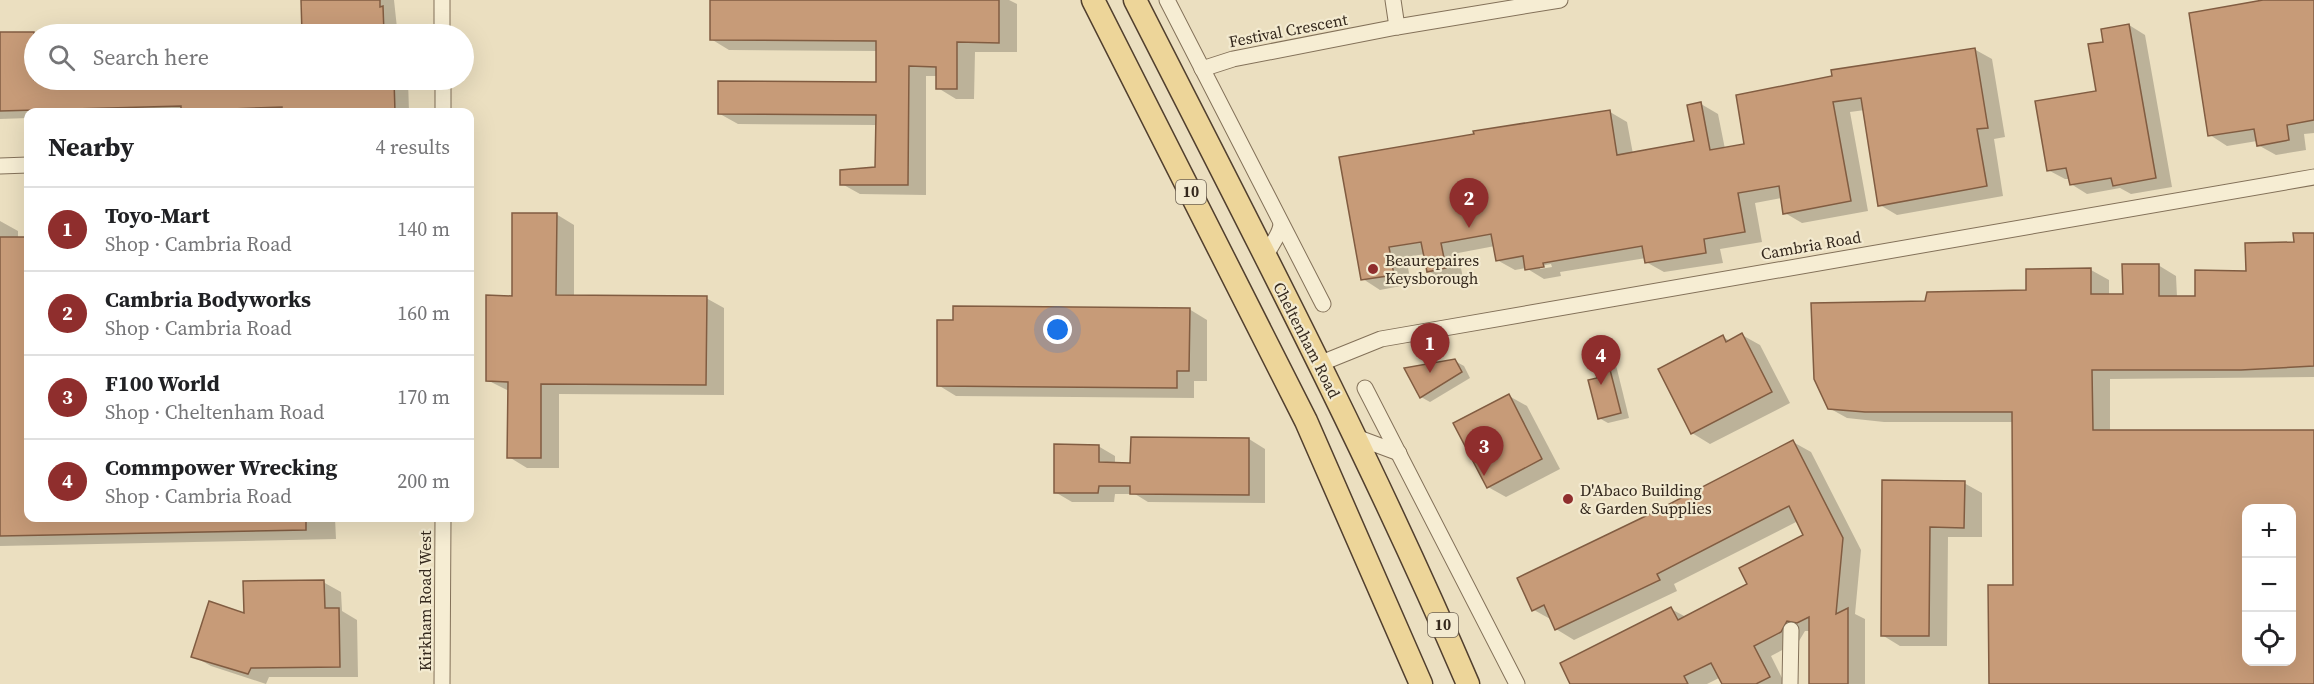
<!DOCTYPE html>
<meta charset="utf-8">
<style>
:root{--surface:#fff;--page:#f6f6f6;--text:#202124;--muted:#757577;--line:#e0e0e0;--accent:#8f2e2d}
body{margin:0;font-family:"Source Serif 4",serif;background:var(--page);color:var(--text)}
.controls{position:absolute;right:18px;bottom:18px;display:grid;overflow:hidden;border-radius:12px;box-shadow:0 6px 24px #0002}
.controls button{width:54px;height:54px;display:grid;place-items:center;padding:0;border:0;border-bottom:2px solid var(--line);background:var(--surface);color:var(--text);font:30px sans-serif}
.you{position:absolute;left:1058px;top:330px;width:21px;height:21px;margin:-15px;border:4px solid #fff;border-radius:50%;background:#1a73e8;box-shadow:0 0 0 9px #1a73e833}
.badge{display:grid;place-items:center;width:39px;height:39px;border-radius:50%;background:var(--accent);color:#fff;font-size:20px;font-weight:700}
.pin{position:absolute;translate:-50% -50px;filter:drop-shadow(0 2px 3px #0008)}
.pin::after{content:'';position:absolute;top:32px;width:21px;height:18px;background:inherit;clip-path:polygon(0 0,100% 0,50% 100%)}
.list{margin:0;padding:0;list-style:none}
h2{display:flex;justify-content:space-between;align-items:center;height:78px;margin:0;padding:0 24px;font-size:26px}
h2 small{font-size:20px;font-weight:400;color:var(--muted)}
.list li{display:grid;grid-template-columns:39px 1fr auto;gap:18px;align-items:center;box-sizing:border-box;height:84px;padding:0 24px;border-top:2px solid var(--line)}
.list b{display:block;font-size:22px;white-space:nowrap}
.list p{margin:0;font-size:20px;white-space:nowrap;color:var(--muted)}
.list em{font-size:20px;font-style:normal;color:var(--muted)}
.icon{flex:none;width:33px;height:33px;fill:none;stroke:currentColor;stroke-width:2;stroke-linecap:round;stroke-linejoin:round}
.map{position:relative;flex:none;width:2314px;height:684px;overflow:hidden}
.search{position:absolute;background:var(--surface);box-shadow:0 6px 24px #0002;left:24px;top:24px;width:450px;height:66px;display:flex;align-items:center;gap:15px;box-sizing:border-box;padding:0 21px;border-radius:33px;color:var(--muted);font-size:22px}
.panel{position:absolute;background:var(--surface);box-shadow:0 6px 24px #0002;left:24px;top:108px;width:450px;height:414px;border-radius:12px}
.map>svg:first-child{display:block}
.shadow{fill:#0003;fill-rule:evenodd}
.building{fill:#c79b78;stroke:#815c41;stroke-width:1.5;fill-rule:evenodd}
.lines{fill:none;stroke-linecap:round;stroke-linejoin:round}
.minor-casing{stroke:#837159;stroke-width:17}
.primary-casing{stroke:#513f2e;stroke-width:25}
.minor{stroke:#f6edd3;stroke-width:15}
.primary{stroke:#edd599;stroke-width:22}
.poi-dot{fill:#8f2e2d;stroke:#f3ead0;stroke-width:2}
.labels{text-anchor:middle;stroke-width:4.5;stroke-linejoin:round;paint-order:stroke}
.shield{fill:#f3ead0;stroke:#6d6253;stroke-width:1.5}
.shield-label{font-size:15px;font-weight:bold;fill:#34281d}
.street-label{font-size:16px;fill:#34281d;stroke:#f3ead0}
.poi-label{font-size:16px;fill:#34281d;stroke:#f3ead0;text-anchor:start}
</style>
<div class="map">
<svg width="2314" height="684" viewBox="0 0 2314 684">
<rect width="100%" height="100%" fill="#ebdfc0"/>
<!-- shadow -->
<g class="shadow">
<path d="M 302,0 L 394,0 L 397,28 L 407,34 L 34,34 L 34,80 L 408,80 L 409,112 L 28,112 L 28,118 L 0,119 L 0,33 L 229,32 L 303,28 Z"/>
<path d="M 712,0 L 1009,0 L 1017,4 L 1017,52 L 975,52 L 974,99 L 956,99 L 938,88 L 938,76 L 926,76 L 926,195 L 860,194 L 842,184 L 877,168 L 877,125 L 738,124 L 720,114 L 878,84 L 878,51 L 729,50 L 711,39 Z"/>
<path d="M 2281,0 L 2314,0 L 2314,133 L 2304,134 L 2306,150 L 2276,155 L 2258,145 L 2257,141 L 2227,146 L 2210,135 Z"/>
<path d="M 2129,25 L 2145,35 L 2172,187 L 2131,194 L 2120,188 L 2087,194 L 2071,184 L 2070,179 L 2065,179 L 2048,170 L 2098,92 L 2105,43 Z"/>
<path d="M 1974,49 L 1992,59 L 2005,137 L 1994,139 L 2003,196 L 1897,215 L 1880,205 L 1865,110 L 1850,112 L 1868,211 L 1802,223 L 1785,213 L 1782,198 L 1755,203 L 1762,242 L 1720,249 L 1723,263 L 1664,272 L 1646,262 L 1646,258 L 1560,272 L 1561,276 L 1544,279 L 1526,268 L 1515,270 L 1497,260 L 1495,246 L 1458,253 L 1463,278 L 1446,281 L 1428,271 L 1425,254 L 1406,257 L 1411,284 L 1380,290 L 1363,279 L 1341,159 L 1610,112 L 1627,122 L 1633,154 L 1695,142 L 1701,104 L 1718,114 L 1725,149 L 1746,145 L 1737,96 ZM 1551,264 L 1552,267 L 1540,269 L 1540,266 Z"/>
<path d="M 556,214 L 574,225 L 574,297 L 706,298 L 724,308 L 724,395 L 559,394 L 559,468 L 527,468 L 509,457 L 509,391 L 487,380 L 513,297 Z"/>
<path d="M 0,221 L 18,231 L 18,238 L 28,238 L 28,518 L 335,518 L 336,539 L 0,546 Z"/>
<path d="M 2314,234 L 2314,377 L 2110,379 L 2110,432 L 2314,431 L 2314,684 L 1990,684 L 2014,586 L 2014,422 L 1884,422 L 1847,418 L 1829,408 L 1927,303 L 2028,292 L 2091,270 L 2109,280 L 2109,296 L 2124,296 L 2158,265 L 2176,276 L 2177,297 L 2196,297 L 2247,273 ZM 2246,508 L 2292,508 L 2292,662 L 2246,662 Z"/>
<path d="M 1189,309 L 1207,320 L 1207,381 L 1194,381 L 1194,398 L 956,396 L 938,385 Z"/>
<path d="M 1742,335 L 1760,345 L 1790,403 L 1710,444 L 1692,433 L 1723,337 L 1730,341 Z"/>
<path d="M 1605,352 L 1614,357 L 1629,418 L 1608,423 L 1599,418 Z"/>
<path d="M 1455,361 L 1464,366 L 1470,378 L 1430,402 L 1421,397 Z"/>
<path d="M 1509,396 L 1527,406 L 1560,469 L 1506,497 L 1488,487 Z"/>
<path d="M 1249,439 L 1265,449 L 1265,503 L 1148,502 L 1135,494 L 1115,494 L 1114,502 L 1072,502 L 1055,492 L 1098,446 L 1115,456 L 1115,464 L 1132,464 Z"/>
<path d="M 1793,442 L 1811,452 L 1861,550 L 1855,614 L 1865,619 L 1865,684 L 1810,684 L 1810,631 L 1805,631 L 1799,641 L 1771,656 L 1785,684 L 1724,684 L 1721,677 L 1707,684 L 1571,684 L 1671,609 L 1686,617 L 1749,584 L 1805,536 L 1798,521 L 1674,584 L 1677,591 L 1574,640 L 1556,629 L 1552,620 L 1534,610 L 1655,513 Z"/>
<path d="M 1883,482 L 1964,483 L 1982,493 L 1982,537 L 1948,537 L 1947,646 L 1900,646 L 1882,635 Z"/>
<path d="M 323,582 L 341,592 L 342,611 L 357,620 L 358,677 L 269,677 L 266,684 L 211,666 L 193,656 L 245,615 Z"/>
</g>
<!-- building -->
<g class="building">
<path d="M 301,0 L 380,0 L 380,7 L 383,6 L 384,34 L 302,34 Z"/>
<path d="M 710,0 L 999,0 L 999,43 L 957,42 L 957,89 L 936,89 L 936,67 L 909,66 L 908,185 L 840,185 L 840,170 L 875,167 L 876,115 L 718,114 L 718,81 L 876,82 L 876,41 L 710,40 Z"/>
<path d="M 2263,0 L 2314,0 L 2314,120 L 2287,125 L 2289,140 L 2257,146 L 2254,129 L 2208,136 L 2189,13 Z"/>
<path d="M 2129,24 L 2156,178 L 2113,186 L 2111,178 L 2070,185 L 2066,168 L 2047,171 L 2035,101 L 2096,91 L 2088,44 L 2103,42 L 2101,29 Z"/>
<path d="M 0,32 L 34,32 L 34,80 L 394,80 L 395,112 L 282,111 L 282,107 L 181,111 L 181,106 L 0,111 Z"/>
<path d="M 1975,48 L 1988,128 L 1977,129 L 1987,186 L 1878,206 L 1861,98 L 1833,102 L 1851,201 L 1783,214 L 1779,186 L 1738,193 L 1745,232 L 1704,239 L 1706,253 L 1645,263 L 1642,246 L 1543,263 L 1544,267 L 1525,270 L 1523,256 L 1496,261 L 1491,234 L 1441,243 L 1446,268 L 1427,272 L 1421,242 L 1389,247 L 1394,275 L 1361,280 L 1339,157 L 1474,134 L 1473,131 L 1610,110 L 1617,155 L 1694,141 L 1687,105 L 1701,102 L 1710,150 L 1744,144 L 1736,95 L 1832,76 L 1831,70 Z"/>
<path d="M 512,213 L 557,213 L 556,295 L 707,296 L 706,385 L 541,384 L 541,458 L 507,458 L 508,382 L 486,381 L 486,295 L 512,296 Z"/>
<path d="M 2293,233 L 2314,233 L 2314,366 L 2241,370 L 2092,370 L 2093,430 L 2314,430 L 2314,684 L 1989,684 L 1988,585 L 2013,585 L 2012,412 L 1865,412 L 1828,409 L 1814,379 L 1811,303 L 1925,301 L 1927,292 L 2026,290 L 2026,269 L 2091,268 L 2091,294 L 2123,294 L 2122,264 L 2159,264 L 2159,296 L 2195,296 L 2195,270 L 2246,271 L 2245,243 L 2294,242 ZM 2247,508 L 2292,508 L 2292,662 L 2247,662 Z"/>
<path d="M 0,237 L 28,237 L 28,518 L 306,518 L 306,530 L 0,536 Z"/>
<path d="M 953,306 L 1190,308 L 1189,371 L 1177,371 L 1177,388 L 937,386 L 937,320 L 953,320 Z"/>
<path d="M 1742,333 L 1772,392 L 1691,434 L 1658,369 L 1723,335 L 1726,342 Z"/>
<path d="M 1605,350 L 1621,413 L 1598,419 L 1588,380 L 1597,378 L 1591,354 Z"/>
<path d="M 1455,359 L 1462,372 L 1420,398 L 1404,368 Z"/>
<path d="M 1509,394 L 1542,459 L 1487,488 L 1453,423 Z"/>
<path d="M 1131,437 L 1249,438 L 1249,495 L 1130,494 L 1130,486 L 1099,486 L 1098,493 L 1054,493 L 1054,444 L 1099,445 L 1099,462 L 1130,463 Z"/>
<path d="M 1793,440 L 1843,538 L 1836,614 L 1848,608 L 1848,684 L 1809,684 L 1809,617 L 1797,623 L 1787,621 L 1781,632 L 1754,646 L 1770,677 L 1756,684 L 1722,684 L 1711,663 L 1684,676 L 1688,684 L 1570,684 L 1560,663 L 1671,607 L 1678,620 L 1747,584 L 1739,568 L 1803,535 L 1789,506 L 1657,574 L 1660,580 L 1555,630 L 1544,605 L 1532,611 L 1517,578 L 1654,512 Z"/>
<path d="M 1882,480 L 1965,481 L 1964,528 L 1930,527 L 1929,636 L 1881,636 Z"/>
<path d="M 324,580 L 325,608 L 339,608 L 340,667 L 251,668 L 248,674 L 191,657 L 209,601 L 244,613 L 243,581 Z"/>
</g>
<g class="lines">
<!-- minor casing -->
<g class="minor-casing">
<g id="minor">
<path d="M 442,0 L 442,34"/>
<path d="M 1167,0 L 1323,304"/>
<path d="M 1393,0 L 1397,27"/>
<path d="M 1202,69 L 1233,59 L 1397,27 L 1560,0"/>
<path d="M 443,80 L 443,112"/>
<path d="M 0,166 L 28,165"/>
<path d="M 1266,258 C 1269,245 1280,237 1281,224"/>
<path d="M 1319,364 L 1381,339 L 2314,177"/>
<path d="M 1365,388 L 1517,684"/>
<path d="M 1356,437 L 1399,453"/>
<path d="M 442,684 L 443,518"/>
<path d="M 1790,684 L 1791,630"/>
</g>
</g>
<!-- primary casing -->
<g class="primary-casing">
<g id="primary">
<path d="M 1093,0 L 1306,421 L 1421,684"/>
<path d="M 1135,0 C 1250,226 1368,451 1468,684"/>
</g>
</g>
<!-- minor -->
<use href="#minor" class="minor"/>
<!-- primary -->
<use href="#primary" class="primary"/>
</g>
<!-- markers -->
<g class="poi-dot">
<circle cx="1373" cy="269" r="6"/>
<circle cx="1568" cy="499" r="6"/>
</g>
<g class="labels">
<!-- shield labels -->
<g class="shield">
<rect x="1176" y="180" width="30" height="24" rx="4.5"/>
<rect x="1428" y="613" width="30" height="24" rx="4.5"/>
</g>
<g class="shield-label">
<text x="1191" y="197">10</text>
<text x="1443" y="630">10</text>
</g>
<!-- street labels -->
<g class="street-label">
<text transform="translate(1288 30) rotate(-11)" y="6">Festival Crescent</text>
<text transform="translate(1811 245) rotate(-10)" y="6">Cambria Road</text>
<text transform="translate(1307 340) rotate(63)" y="6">Cheltenham Road</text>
<text transform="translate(425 601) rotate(-90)" y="6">Kirkham Road West</text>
</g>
<!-- poi labels -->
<g class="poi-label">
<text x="1385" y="266">Beaurepaires<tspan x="1385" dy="18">Keysborough</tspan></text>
<text x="1580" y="496">D'Abaco Building<tspan x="1580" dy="18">&amp; Garden Supplies</tspan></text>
</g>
</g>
</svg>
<div class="controls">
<button>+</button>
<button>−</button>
<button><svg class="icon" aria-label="locate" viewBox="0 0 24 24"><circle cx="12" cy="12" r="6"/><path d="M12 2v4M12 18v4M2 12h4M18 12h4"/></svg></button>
</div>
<div class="you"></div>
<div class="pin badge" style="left:1430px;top:373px">1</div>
<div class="pin badge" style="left:1469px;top:228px">2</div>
<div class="pin badge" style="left:1484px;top:476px">3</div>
<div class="pin badge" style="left:1601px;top:385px">4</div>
<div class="search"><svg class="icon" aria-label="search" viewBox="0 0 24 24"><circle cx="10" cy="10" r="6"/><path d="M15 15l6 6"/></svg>Search here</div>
<section class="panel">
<h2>Nearby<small>4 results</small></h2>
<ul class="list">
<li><span class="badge">1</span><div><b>Toyo-Mart</b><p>Shop · Cambria Road</p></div><em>140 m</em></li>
<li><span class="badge">2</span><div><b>Cambria Bodyworks</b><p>Shop · Cambria Road</p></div><em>160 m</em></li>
<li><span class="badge">3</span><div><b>F100 World</b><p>Shop · Cheltenham Road</p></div><em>170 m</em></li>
<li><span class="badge">4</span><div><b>Commpower Wrecking</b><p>Shop · Cambria Road</p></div><em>200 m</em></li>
</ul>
</section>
</div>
